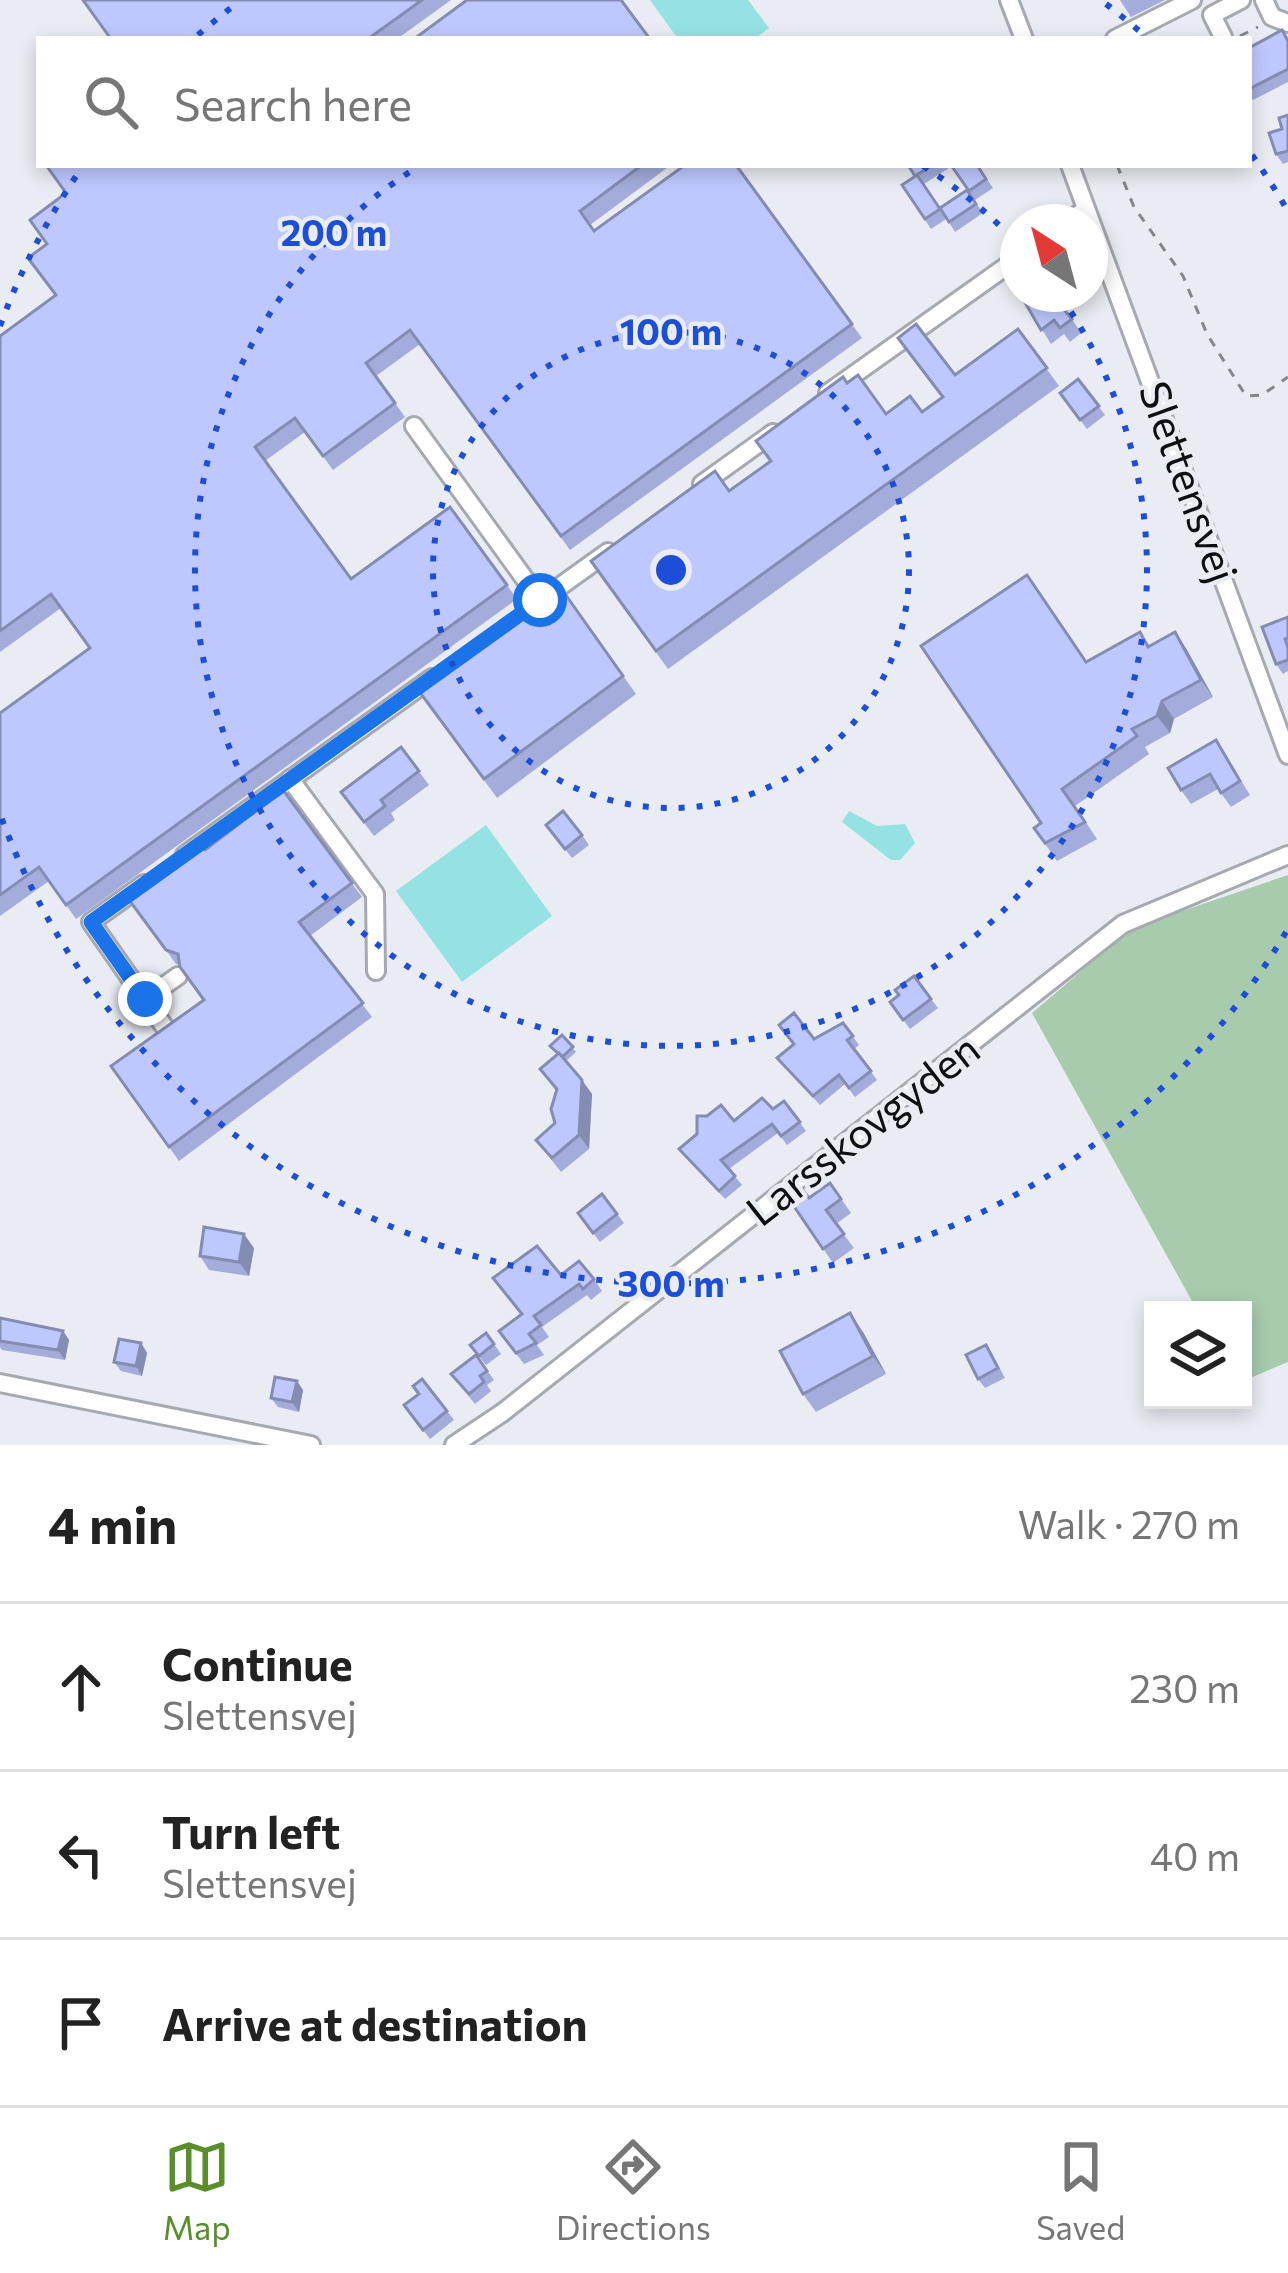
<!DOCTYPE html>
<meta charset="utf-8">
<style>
:root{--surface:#fff;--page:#f6f6f6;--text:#222;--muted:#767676;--line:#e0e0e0;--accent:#588f2a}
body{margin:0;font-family:Commissioner,sans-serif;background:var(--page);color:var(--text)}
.controls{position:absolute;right:36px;bottom:36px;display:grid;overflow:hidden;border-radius:0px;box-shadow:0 6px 18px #0003}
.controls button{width:108px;height:108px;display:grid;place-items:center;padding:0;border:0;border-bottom:3px solid var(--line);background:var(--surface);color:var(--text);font:60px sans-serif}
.compass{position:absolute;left:1000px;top:204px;width:108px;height:108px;border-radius:50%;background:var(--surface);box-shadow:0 6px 18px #0003;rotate:324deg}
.stop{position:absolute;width:36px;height:36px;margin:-27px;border:9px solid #1a73e8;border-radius:50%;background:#fff}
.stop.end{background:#1a73e8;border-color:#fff;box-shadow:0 3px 12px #0008}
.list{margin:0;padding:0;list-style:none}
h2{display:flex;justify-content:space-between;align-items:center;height:156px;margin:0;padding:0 48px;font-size:51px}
h2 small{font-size:39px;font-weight:400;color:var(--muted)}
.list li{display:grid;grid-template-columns:78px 1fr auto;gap:36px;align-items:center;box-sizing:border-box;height:168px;padding:0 48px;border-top:3px solid var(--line)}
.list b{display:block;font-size:45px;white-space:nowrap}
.list p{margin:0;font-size:39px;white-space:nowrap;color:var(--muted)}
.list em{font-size:39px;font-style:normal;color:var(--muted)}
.icon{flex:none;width:66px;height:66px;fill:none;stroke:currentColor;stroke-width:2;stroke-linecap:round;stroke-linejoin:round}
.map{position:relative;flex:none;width:1288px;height:1445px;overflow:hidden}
.search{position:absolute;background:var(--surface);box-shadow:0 6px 18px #0003;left:36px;right:36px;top:36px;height:132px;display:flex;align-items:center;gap:30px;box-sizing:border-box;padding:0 42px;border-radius:0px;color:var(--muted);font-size:45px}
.sheet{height:660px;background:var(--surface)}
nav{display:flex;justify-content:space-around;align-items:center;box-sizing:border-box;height:168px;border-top:3px solid var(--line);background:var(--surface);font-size:33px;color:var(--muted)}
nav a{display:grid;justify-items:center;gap:6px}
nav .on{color:var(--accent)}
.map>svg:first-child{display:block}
.green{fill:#a7cbac}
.water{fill:#94e2e2}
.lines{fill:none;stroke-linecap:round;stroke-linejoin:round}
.minor-casing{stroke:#a7a9b0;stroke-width:22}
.path{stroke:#84868b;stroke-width:3;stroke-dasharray:9 9;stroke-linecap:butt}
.minor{stroke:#fff;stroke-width:16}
.wall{fill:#a3acda}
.shaded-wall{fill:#858cb2}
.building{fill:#bec8fe;stroke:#858cb2;stroke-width:3}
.route{stroke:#1a73e8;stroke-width:15}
.ring{fill:none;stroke:#1d4ed8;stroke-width:6;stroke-dasharray:6 12}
.labels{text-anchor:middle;stroke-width:9;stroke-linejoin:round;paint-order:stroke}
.street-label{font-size:42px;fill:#0e0f11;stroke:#eaecf3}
.centre{fill:#1d4ed8;stroke:#eaecf3;stroke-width:6}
.ring-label{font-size:36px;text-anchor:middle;font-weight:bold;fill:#1d4ed8;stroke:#eaecf3;stroke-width:9;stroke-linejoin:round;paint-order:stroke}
</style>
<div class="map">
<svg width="1288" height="1445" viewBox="0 0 1288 1445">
<rect width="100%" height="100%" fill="#eaecf3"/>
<!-- green -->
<path class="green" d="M 1288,875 L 1288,1362 L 1243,1381 L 1243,1310 L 1197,1310 L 1032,1013 L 1132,928 Z"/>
<!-- water -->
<g class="water">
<path d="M 650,0 L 748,0 L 769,28 L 754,39 L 678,39 Z"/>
<path d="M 849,811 L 877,826 L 905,824 L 915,843 L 900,860 L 891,860 L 842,822 Z"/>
<path d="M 486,825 L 552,916 L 462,982 L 396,891 Z"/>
</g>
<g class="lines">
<!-- minor casing -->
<g class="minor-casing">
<g id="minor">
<path d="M 1009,0 L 1024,39"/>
<path d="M 1264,0 L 1272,17 L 1288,23"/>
<path d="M 1223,37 L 1212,15 L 1241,0"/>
<path d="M 1115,39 L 1192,0"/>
<path d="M 1070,165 L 1288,755"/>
<path d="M 1068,222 L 1086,209"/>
<path d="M 828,393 L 1018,258"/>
<path d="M 414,426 L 540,600"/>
<path d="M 702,484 L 773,433"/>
<path d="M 541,600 L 608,552"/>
<path d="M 290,779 L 375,894 L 376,971"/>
<path d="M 185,855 L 432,678"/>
<path d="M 144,884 L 91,922 L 168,1032"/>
<path d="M 145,999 L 178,976"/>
<path d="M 0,1383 L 311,1445"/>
<path d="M 454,1445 L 502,1413 L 1123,924 L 1288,855"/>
</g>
</g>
<!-- path -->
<g class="path">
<path d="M 1240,36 L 1258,27"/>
<path d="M 1117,165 L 1134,207 L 1183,276 L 1207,334 L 1246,396 L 1262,395 L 1288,377"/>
</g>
<!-- minor -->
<use href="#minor" class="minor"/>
</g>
<!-- wall -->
<g class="wall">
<path d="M 82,0 L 451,0 L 397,39 L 111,39 Z"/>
<path d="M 1120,0 L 1165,0 L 1131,17 Z"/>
<path d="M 1288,38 L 1288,82 L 1253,100 L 1249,94 L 1249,48 Z"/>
<path d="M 1288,115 L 1288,162 L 1283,164 L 1276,154 L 1282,129 Z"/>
<path d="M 45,165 L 671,165 L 590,225 L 594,231 L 736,165 L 862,338 L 570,550 L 420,344 L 376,376 L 405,417 L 333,470 L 305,432 L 265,461 L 351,579 L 450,507 L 517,599 L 76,919 L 49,881 L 0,916 L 0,713 L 90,648 L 61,608 L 0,652 L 0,336 L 56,295 L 47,244 L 66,193 Z"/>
<path d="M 908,165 L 977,165 L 993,188 L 975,200 L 952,166 L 924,184 L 946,219 L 931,229 L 902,185 L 915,176 Z"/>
<path d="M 967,190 L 983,213 L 955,232 L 940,208 Z"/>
<path d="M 1020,294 L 1072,319 L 1081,333 L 1070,342 L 1064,334 L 1051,344 Z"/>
<path d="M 1018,329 L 1059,386 L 668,669 L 591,561 L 729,491 L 770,461 L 847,383 L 886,414 L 922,412 L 942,398 L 955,375 Z"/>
<path d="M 1078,379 L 1105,415 L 1087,429 L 1060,393 Z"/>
<path d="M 558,584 L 636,694 L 497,798 L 416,687 Z"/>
<path d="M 1288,617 L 1288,671 L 1283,674 L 1276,664 Z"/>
<path d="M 1140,632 L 1150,646 L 1175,632 L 1187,650 L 1213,697 L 1174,719 L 1170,733 L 1145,747 L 1149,754 L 1075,806 L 1097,839 L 1057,861 L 1034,828 L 1041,823 L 1087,662 Z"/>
<path d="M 1216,740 L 1250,795 L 1231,807 L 1218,789 L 1191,804 L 1181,790 Z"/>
<path d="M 401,747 L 429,785 L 391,813 L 395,820 L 374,836 L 341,792 Z"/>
<path d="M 283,790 L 362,897 L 310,936 L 372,1017 L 179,1161 L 111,1066 L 204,1000 L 179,965 L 176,964 L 124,893 L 205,850 Z"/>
<path d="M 546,825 L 582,835 L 589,845 L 572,858 Z"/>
<path d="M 899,995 L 931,999 L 938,1008 L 910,1029 L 890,1002 Z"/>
<path d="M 843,1023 L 859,1045 L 854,1049 L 877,1080 L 855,1097 L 845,1084 L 820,1105 L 777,1058 Z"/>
<path d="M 562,1035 L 576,1052 L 566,1061 L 592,1094 L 589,1149 L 561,1172 L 536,1140 L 555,1123 L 556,1091 L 540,1069 L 557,1055 Z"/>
<path d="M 784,1101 L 806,1131 L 787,1145 L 778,1133 L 729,1169 L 742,1185 L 725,1199 L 679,1149 L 697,1134 L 773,1109 Z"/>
<path d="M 830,1183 L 851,1213 L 836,1224 L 854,1248 L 833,1263 L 789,1199 L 809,1198 Z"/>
<path d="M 602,1194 L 624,1223 L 600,1242 L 578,1213 Z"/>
<path d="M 254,1248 L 249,1276 L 209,1270 L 200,1256 Z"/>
<path d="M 561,1275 L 594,1279 L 602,1291 L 591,1300 L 587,1295 L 542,1327 L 549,1337 L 537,1345 L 544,1355 L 524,1364 L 499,1331 L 521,1315 L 493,1278 Z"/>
<path d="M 0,1318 L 63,1331 L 69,1340 L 65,1360 L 2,1350 L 0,1347 Z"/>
<path d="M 863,1332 L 886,1374 L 816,1412 L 803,1394 Z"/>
<path d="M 486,1333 L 501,1354 L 486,1365 L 470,1345 Z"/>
<path d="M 141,1343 L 147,1353 L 142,1376 L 121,1371 L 114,1362 Z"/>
<path d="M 992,1354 L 1005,1378 L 985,1388 L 978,1379 Z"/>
<path d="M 476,1355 L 494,1380 L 487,1385 L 491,1391 L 475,1404 L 451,1374 Z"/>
<path d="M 422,1379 L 454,1420 L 430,1439 L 404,1405 L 419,1394 Z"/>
<path d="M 303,1390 L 299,1412 L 278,1407 L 271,1398 Z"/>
</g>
<!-- shaded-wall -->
<g class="shaded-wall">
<path d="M 1175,632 L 1187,650 L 1213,697 L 1201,680 Z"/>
<path d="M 1162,701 L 1174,719 L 1170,733 L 1157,716 Z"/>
<path d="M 582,1080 L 592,1094 L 589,1149 L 579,1135 Z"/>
<path d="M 244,1234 L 254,1248 L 249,1276 L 239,1262 Z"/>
<path d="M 850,1313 L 863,1332 L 886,1374 L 873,1356 Z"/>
<path d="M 63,1331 L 69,1340 L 65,1360 L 58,1350 Z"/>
<path d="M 141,1343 L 147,1353 L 142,1376 L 136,1366 Z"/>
<path d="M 297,1381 L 303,1390 L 299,1412 L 292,1402 Z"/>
</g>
<!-- building -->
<g class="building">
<path d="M 83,0 L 422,0 L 368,39 L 111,39 Z"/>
<path d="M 467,0 L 621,0 L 650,39 L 414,39 Z"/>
<path d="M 1282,30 L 1288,41 L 1288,69 L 1249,89 L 1249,48 Z"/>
<path d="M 1288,115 L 1288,151 L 1276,154 L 1269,133 L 1282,129 L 1279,118 Z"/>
<path d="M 46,165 L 642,165 L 580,211 L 594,231 L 685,165 L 736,165 L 852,324 L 561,536 L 410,330 L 366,363 L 395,403 L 323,456 L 295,418 L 255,447 L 351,579 L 450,507 L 507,585 L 66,905 L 39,867 L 0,895 L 0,713 L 90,648 L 51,594 L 0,631 L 0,336 L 56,295 L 28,258 L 47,244 L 30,220 L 66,193 Z"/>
<path d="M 908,165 L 933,165 L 915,176 Z"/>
<path d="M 951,165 L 977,165 L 986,179 L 969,191 Z"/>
<path d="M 917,175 L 940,209 L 925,219 L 902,185 Z"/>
<path d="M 967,190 L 976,204 L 949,222 L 940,208 Z"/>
<path d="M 1020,294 L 1051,294 L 1072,319 L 1060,328 L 1054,320 L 1041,330 Z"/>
<path d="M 916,324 L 955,375 L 1018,329 L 1047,368 L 656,651 L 591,561 L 715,471 L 729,491 L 771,461 L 756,441 L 843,377 L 847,383 L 858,375 L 886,414 L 910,396 L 922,412 L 943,397 L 898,338 Z"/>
<path d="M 1078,379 L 1099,406 L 1080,420 L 1060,393 Z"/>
<path d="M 1027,575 L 1086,662 L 1140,632 L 1148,647 L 1175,632 L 1201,680 L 1162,701 L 1157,716 L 1132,729 L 1137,736 L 1062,789 L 1085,822 L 1045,843 L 1034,828 L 1041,823 L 921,646 Z"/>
<path d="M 558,584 L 623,676 L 484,779 L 416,687 Z"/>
<path d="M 1288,617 L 1288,638 L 1285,639 L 1288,648 L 1288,660 L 1276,664 L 1262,627 Z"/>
<path d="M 1216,740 L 1240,781 L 1221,793 L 1210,774 L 1181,790 L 1168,768 Z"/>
<path d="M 401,747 L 419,771 L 381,800 L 385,806 L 364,822 L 341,792 Z"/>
<path d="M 283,790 L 352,883 L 299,922 L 363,1003 L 169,1147 L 111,1066 L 204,1000 L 180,967 L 178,954 L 166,950 L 124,893 L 197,841 L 205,850 Z"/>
<path d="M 563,811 L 582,835 L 565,849 L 546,825 Z"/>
<path d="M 914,976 L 931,999 L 903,1020 L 890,1002 L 899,995 L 895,990 Z"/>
<path d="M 794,1013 L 814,1039 L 843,1023 L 853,1036 L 847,1040 L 871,1071 L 849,1088 L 839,1075 L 813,1096 L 777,1058 L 794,1044 L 779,1025 Z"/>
<path d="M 562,1035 L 573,1047 L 562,1057 L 550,1046 Z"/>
<path d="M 559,1053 L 582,1080 L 579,1135 L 552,1158 L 536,1140 L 555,1123 L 551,1109 L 557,1089 L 540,1069 Z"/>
<path d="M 762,1098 L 773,1109 L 784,1101 L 800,1122 L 781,1136 L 772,1124 L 721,1160 L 735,1176 L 719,1191 L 679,1149 L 697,1134 L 697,1116 L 707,1116 L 721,1105 L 734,1121 Z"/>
<path d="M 830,1183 L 841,1199 L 826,1210 L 844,1234 L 823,1249 L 789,1199 L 802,1189 L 809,1198 Z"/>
<path d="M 602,1194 L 617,1214 L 593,1233 L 578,1213 Z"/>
<path d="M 204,1227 L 244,1234 L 239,1262 L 200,1256 Z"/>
<path d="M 537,1246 L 561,1275 L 579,1261 L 594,1279 L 583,1289 L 579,1284 L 534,1316 L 541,1325 L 529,1334 L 536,1343 L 516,1353 L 499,1331 L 522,1314 L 493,1278 Z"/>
<path d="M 850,1313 L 873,1356 L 803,1394 L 780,1351 Z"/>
<path d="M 0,1318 L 63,1331 L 58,1350 L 0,1341 Z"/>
<path d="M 486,1333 L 494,1344 L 479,1356 L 470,1345 Z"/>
<path d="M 119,1339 L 141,1343 L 136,1366 L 114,1362 Z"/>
<path d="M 986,1345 L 998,1368 L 978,1379 L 966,1355 Z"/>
<path d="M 476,1355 L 487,1371 L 480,1376 L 484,1382 L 469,1394 L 451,1374 Z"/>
<path d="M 275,1377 L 297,1381 L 292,1402 L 271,1398 Z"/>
<path d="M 422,1379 L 447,1411 L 423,1430 L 404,1405 L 419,1394 L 413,1386 Z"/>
</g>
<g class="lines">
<!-- route -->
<path class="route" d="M 145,999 L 91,922 L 540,600"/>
</g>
<!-- distance rings -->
<g class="ring">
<circle cx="671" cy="570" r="238"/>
<path d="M923 166A476 476 0 0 1 1016 242M1061 297A476 476 0 1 1 419 166"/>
<path d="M1286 932A714 714 0 0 1 0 814M0 326A714 714 0 0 1 83 166M198 35A714 714 0 0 1 236 4M1106 4A714 714 0 0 1 1144 35M1252 155A714 714 0 0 1 1286 208"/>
</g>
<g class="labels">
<!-- street labels -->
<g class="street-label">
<text transform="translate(1188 482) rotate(70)" y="15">Slettensvej</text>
<text transform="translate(863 1130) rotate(-38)" y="15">Larsskovgyden</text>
</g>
</g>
<circle cx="671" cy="570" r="18" class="centre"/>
<g class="ring-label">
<text x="334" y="246">200 m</text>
<text x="671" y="345">100 m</text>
<text x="671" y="1297">300 m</text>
</g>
</svg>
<div class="controls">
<button><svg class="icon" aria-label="layers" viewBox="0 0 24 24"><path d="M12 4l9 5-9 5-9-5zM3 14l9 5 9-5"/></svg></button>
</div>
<svg class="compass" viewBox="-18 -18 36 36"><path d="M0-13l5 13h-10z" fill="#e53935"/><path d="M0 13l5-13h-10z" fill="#767676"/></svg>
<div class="stop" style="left:540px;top:600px"></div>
<div class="stop end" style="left:145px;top:999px"></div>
<div class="search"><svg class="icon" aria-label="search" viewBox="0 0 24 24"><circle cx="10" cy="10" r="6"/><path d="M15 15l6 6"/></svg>Search here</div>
</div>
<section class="sheet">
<h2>4 min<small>Walk · 270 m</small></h2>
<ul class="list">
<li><svg class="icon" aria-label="ahead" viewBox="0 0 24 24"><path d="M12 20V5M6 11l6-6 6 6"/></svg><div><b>Continue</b><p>Slettensvej</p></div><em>230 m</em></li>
<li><svg class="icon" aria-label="left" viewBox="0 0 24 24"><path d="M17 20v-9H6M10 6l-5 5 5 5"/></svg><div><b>Turn left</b><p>Slettensvej</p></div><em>40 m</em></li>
<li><svg class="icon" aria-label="arrive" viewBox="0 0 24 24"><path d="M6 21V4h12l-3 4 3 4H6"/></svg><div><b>Arrive at destination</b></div></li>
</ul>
</section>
<nav>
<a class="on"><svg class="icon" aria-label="map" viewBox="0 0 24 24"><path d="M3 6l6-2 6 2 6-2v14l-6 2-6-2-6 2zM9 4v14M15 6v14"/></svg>Map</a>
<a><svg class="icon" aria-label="directions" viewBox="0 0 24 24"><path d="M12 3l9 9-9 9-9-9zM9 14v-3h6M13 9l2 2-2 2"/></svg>Directions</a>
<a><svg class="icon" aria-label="saved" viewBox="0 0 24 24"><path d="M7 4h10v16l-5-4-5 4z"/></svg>Saved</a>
</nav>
